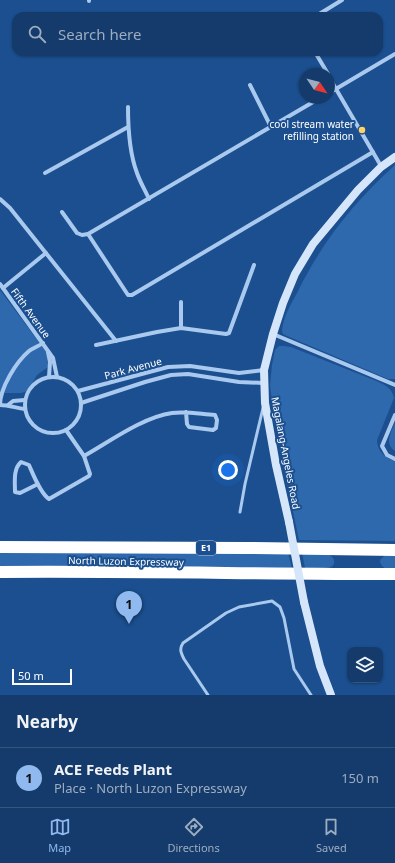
<!DOCTYPE html>
<meta charset="utf-8">
<style>
:root{--surface:#143b6b;--page:#214673;--text:#f1f3f6;--muted:#9dadc1;--line:#33557e;--accent:#90b9f0}
body{margin:0;font-family:"Noto Sans",sans-serif;background:var(--page);color:var(--text)}
.controls{position:absolute;right:12px;bottom:12px;display:grid;overflow:hidden;border-radius:8px;box-shadow:0 1px 3px #0004}
.controls button{width:36px;height:36px;display:grid;place-items:center;padding:0;border:0;border-bottom:1px solid var(--line);background:var(--surface);color:var(--text);font:20px sans-serif}
.compass{position:absolute;left:299px;top:68px;width:36px;height:36px;border-radius:50%;background:var(--surface);box-shadow:0 1px 3px #0004;rotate:125deg}
.scale{position:absolute;left:12px;bottom:10px;width:60px;box-sizing:border-box;padding-left:4px;border:2px solid #fff;border-top:0;font-size:11px;line-height:14px;white-space:nowrap;color:#fff;-webkit-text-stroke:3px #1b4f8f;paint-order:stroke}
.you{position:absolute;left:228px;top:470px;width:14px;height:14px;margin:-10px;border:3px solid #fff;border-radius:50%;background:#1a73e8;box-shadow:0 0 0 6px #1a73e833}
.badge{display:grid;place-items:center;width:26px;height:26px;border-radius:50%;background:var(--accent);color:#111;font-size:13px;font-weight:700}
.pin{position:absolute;translate:-50% -33px;filter:drop-shadow(0 1px 2px #0008)}
.pin::after{content:'';position:absolute;top:21px;width:14px;height:12px;background:inherit;clip-path:polygon(0 0,100% 0,50% 100%)}
.list{margin:0;padding:0;list-style:none}
h2{display:flex;justify-content:space-between;align-items:center;height:52px;margin:0;padding:0 16px;font-size:17px}
h2 small{font-size:13px;font-weight:400;color:var(--muted)}
.list li{display:grid;grid-template-columns:26px 1fr auto;gap:12px;align-items:center;box-sizing:border-box;height:60px;padding:0 16px;border-top:1px solid var(--line)}
.list b{display:block;font-size:15px;white-space:nowrap}
.list p{margin:0;font-size:13px;white-space:nowrap;color:var(--muted)}
.list em{font-size:13px;font-style:normal;color:var(--muted)}
.icon{flex:none;width:22px;height:22px;fill:none;stroke:currentColor;stroke-width:2;stroke-linecap:round;stroke-linejoin:round}
.map{position:relative;flex:none;width:395px;height:695px;overflow:hidden}
.search{position:absolute;background:var(--surface);box-shadow:0 1px 3px #0004;left:12px;right:12px;top:12px;height:44px;display:flex;align-items:center;gap:10px;box-sizing:border-box;padding:0 14px;border-radius:12px;color:var(--muted);font-size:15px}
.sheet{height:112px;background:var(--surface)}
nav{display:flex;justify-content:space-around;align-items:center;box-sizing:border-box;height:56px;border-top:1px solid var(--line);background:var(--surface);font-size:11px;color:var(--muted)}
nav a{display:grid;justify-items:center;gap:2px}
nav .on{color:var(--accent)}
.map>svg:first-child{display:block}
.green{fill:#2e69ad}
.lines{fill:none;stroke-linecap:round;stroke-linejoin:round}
.lane{stroke:#a9c9ee;stroke-width:3}
.street{stroke:#a9c9ee;stroke-width:4}
.secondary{stroke:#d6e6fa;stroke-width:8}
.highway{stroke:#fff;stroke-width:12}
.secondary-bridge{stroke:#d6e6fa;stroke-width:8}
.poi-dot{fill:#ffd166;stroke:#1b4f8f;stroke-width:1.5}
.labels{text-anchor:middle;stroke-width:4;stroke-linejoin:round;paint-order:stroke}
.shield{fill:#1b4f8f;stroke:#bbcadd;stroke-width:1}
.shield-label{font-size:9px;font-weight:bold;fill:#fff}
.poi-label{font-size:10px;fill:#fff;stroke:#1b4f8f;text-anchor:end}
.street-label{font-size:10px;fill:#fff;stroke:#1b4f8f}
</style>
<div class="map">
<svg width="395" height="695" viewBox="0 0 395 695">
<rect width="100%" height="100%" fill="#1b4f8f"/>
<!-- green -->
<g class="green">
<path d="M 395,165 L 395,379 L 388,379 L 287,336 L 283,334 L 282,331 C 283,317 291,304 298,291 C 323,241 353,203 395,165 Z"/>
<path d="M 0,290 L 47,353 L 48,367 L 37,375 L 28,391 L 21,393 L 0,393 Z"/>
<path d="M 279,346 L 284,346 L 291,347 L 374,380 C 383,384 392,387 394,398 L 377,440 C 377,451 385,458 395,461 L 395,541 L 299,540 L 275,425 L 270,385 L 272,365 L 275,350 Z"/>
<path d="M 395,423 L 395,451 C 384,443 391,433 395,423 Z"/>
<path d="M 0,552 L 288,553 L 292,568 L 0,568 Z"/>
<path d="M 302,553 C 309,553 320,552 327,554 C 330,555 333,557 334,560 C 337,572 311,568 305,568 Z"/>
<path d="M 388,555 L 395,555 L 395,569 C 388,569 380,569 380,560 L 384,556 Z"/>
</g>
<g class="lines">
<!-- lane -->
<g class="lane">
<path d="M 240,512 L 245,484 L 263,408"/>
<path d="M 208,695 L 184,659 C 181,653 179,649 183,643 L 226,613 L 239,607 L 272,601 L 280,607 L 284,618 L 294,669 L 311,695"/>
</g>
<!-- street -->
<g class="street">
<path d="M 89,0 L 89,1"/>
<path d="M 316,16 L 342,0"/>
<path d="M 315,52 L 328,74"/>
<path d="M 329,77 L 381,166"/>
<path d="M 250,85 L 271,127"/>
<path d="M 329,93 L 395,54"/>
<path d="M 128,107 C 128,129 129,152 137,173 C 140,182 145,190 149,199"/>
<path d="M 45,173 L 128,127"/>
<path d="M 0,199 L 10,208 L 116,341"/>
<path d="M 62,212 L 77,233 L 82,235 L 88,234 L 320,98"/>
<path d="M 88,234 L 128,295 L 132,295 L 373,152"/>
<path d="M 0,284 L 53,358 L 57,377"/>
<path d="M 3,288 L 46,253"/>
<path d="M 181,302 L 181,328"/>
<path d="M 273,334 L 395,385"/>
<path d="M 96,345 L 157,332 L 181,328 L 226,334 L 229,333 L 254,265"/>
<path d="M 48,352 L 50,362 L 49,377"/>
<circle cx="53" cy="405" r="28"/>
<path d="M 78,391 L 168,367 L 190,366 L 239,373 L 264,370"/>
<path d="M 81,403 L 145,382 L 171,375 L 188,374 L 239,382 L 264,383"/>
<path d="M 0,405 C 0,388 16,362 29,351 C 33,348 39,346 43,343"/>
<path d="M 0,405 C 9,405 16,408 25,409"/>
<path d="M 8,405 L 13,401 L 25,400"/>
<path d="M 395,415 L 382,446 L 387,455 L 395,459"/>
<path d="M 84,456 C 109,442 143,417 172,413 C 186,411 200,414 215,415 L 217,420 L 216,428 L 213,430 L 189,427 L 187,424 L 186,412"/>
<path d="M 38,484 L 20,493 L 15,492 C 15,482 13,469 21,462 L 29,465 C 33,474 40,493 49,499 L 89,476 L 90,474 L 84,456 L 66,430"/>
</g>
<!-- secondary -->
<g class="secondary">
<path d="M 289,522 L 276,465 L 265,403 L 264,370 L 273,334 L 283,303 L 295,274 L 313,244 L 358,190 L 381,167 L 395,157"/>
<path d="M 304,602 L 320,666 L 331,695"/>
</g>
<!-- highway -->
<g class="highway">
<path d="M 0,547 L 247,548 L 395,550"/>
<path d="M 0,572 C 132,571 263,574 395,574"/>
</g>
<!-- secondary-bridge -->
<path class="secondary-bridge" d="M 289,522 L 304,602"/>
</g>
<!-- markers -->
<circle class="poi-dot" cx="362" cy="130" r="4"/>
<g class="labels">
<!-- shield labels -->
<rect class="shield" x="196" y="541" width="20" height="14" rx="3"/>
<g class="shield-label">
<text x="206" y="551">E1</text>
</g>
<!-- poi labels -->
<g class="poi-label">
<text x="354" y="128">cool stream water<tspan x="354" dy="12">refilling station</tspan></text>
</g>
<!-- street labels -->
<g class="street-label">
<text transform="translate(31 313) rotate(54)" y="4">Fifth Avenue</text>
<text transform="translate(133 368) rotate(-15)" y="4">Park Avenue</text>
<text transform="translate(286 453) rotate(79)" y="4">Magalang-Angeles Road</text>
<text transform="translate(126 561) rotate(1)" y="4">North Luzon Expressway</text>
</g>
</g>
</svg>
<div class="controls">
<button><svg class="icon" aria-label="layers" viewBox="0 0 24 24"><path d="M12 4l9 5-9 5-9-5zM3 14l9 5 9-5"/></svg></button>
</div>
<svg class="compass" viewBox="-18 -18 36 36"><path d="M0-13l5 13h-10z" fill="#e53935"/><path d="M0 13l5-13h-10z" fill="#9dadc1"/></svg>
<div class="scale">50 m</div>
<div class="you"></div>
<div class="pin badge" style="left:129px;top:624px">1</div>
<div class="search"><svg class="icon" aria-label="search" viewBox="0 0 24 24"><circle cx="10" cy="10" r="6"/><path d="M15 15l6 6"/></svg>Search here</div>
</div>
<section class="sheet">
<h2>Nearby<small></small></h2>
<ul class="list">
<li><span class="badge">1</span><div><b>ACE Feeds Plant</b><p>Place · North Luzon Expressway</p></div><em>150 m</em></li>
</ul>
</section>
<nav>
<a class="on"><svg class="icon" aria-label="map" viewBox="0 0 24 24"><path d="M3 6l6-2 6 2 6-2v14l-6 2-6-2-6 2zM9 4v14M15 6v14"/></svg>Map</a>
<a><svg class="icon" aria-label="directions" viewBox="0 0 24 24"><path d="M12 3l9 9-9 9-9-9zM9 14v-3h6M13 9l2 2-2 2"/></svg>Directions</a>
<a><svg class="icon" aria-label="saved" viewBox="0 0 24 24"><path d="M7 4h10v16l-5-4-5 4z"/></svg>Saved</a>
</nav>
